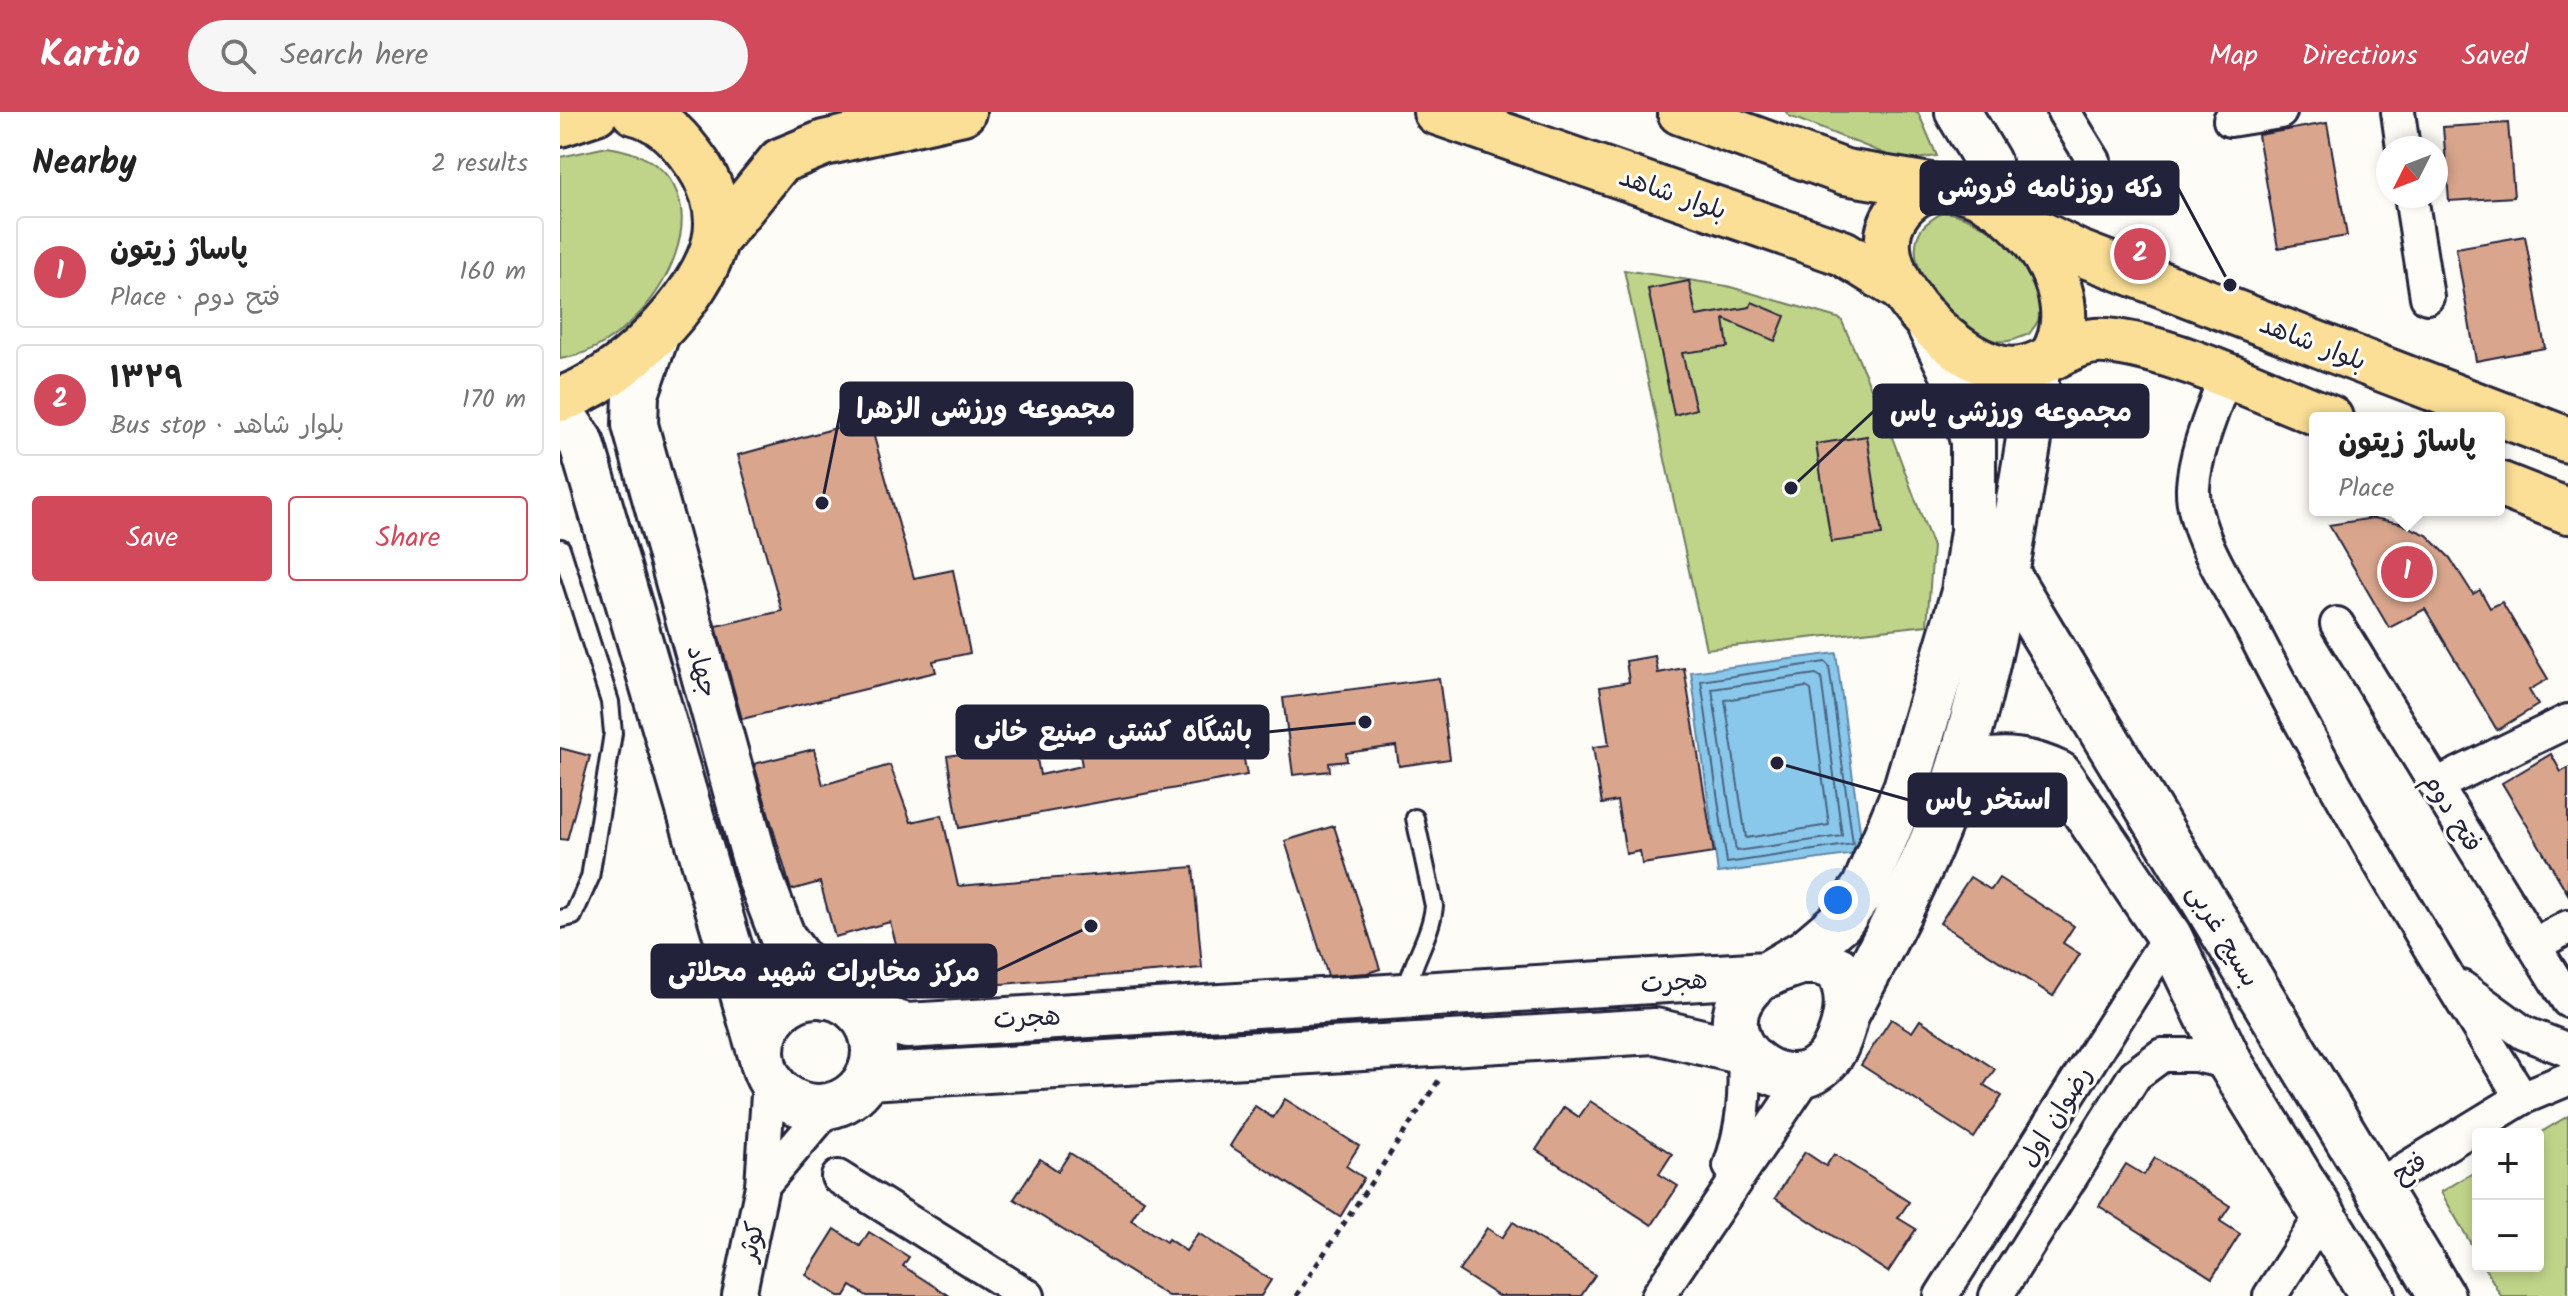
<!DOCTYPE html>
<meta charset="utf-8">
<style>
:root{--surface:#fff;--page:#f6f6f6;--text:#222;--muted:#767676;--line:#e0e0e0;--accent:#d1495b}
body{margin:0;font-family:Kalam,"Playpen Sans Arabic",sans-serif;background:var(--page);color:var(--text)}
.controls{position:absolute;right:24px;bottom:24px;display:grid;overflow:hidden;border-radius:8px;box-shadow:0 4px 12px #0003}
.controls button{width:72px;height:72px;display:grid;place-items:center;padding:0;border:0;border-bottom:2px solid var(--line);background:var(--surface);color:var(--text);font:40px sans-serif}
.compass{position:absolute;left:1816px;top:24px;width:72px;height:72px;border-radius:50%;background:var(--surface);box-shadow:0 4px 12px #0003;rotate:228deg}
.you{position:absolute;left:1278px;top:788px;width:28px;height:28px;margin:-20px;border:6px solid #fff;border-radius:50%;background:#1a73e8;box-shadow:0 0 0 12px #1a73e833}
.badge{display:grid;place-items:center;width:52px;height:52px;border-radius:50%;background:var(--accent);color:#fff;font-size:26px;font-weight:700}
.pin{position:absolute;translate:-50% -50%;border:4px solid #fff;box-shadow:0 2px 8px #0006}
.popup{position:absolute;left:1749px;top:300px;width:196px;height:104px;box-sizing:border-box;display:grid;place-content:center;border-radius:8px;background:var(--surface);filter:drop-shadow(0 2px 6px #0005);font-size:26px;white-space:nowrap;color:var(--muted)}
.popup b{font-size:30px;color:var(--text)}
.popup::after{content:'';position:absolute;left:50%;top:100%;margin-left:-16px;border:16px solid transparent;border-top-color:var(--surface)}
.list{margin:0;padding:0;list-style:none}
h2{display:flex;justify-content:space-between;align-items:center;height:104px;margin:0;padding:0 32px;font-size:34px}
h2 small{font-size:26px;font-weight:400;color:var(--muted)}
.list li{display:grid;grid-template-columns:52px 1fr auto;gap:24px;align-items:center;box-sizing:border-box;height:112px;margin:0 16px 16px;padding:0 16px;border:2px solid var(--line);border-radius:8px}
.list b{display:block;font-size:30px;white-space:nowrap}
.list p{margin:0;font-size:26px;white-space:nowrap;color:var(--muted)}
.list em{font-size:26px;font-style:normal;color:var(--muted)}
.actions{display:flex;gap:16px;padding:24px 32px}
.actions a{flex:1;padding:18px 0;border:2px solid var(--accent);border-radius:8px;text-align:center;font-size:28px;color:var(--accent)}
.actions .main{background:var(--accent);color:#fff}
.icon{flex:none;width:44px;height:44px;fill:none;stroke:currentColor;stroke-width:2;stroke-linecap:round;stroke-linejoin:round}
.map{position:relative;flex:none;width:2008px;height:1184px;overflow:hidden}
header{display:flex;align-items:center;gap:48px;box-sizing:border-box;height:112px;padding:0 40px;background:var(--accent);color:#fff}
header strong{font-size:38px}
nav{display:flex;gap:44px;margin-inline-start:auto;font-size:28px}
.search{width:560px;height:72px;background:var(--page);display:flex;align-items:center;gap:20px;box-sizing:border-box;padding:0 28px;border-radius:44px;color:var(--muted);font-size:30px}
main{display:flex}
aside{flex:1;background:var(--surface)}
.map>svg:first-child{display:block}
.green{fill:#bfd489;stroke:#707b62;stroke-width:2}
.water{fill:#8ac8eb;stroke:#6086a5;stroke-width:2}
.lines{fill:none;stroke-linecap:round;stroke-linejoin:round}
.shore{stroke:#4c6481;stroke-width:2}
.building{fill:#d9a68d;stroke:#22223b;stroke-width:2}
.service-casing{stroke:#22223b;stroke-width:22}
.minor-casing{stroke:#22223b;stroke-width:38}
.secondary-casing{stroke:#22223b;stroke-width:50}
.primary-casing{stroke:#22223b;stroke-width:50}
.path{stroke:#22223b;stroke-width:5;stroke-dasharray:6 6;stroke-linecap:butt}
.service{stroke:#fdfcf7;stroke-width:16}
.minor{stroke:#fdfcf7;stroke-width:32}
.secondary{stroke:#fdfcf7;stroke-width:44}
.primary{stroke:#fbdf96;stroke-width:44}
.labels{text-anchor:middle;stroke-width:6;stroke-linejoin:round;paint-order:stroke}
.street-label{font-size:26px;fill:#22223b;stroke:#fdfcf7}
.leader{fill:none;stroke:#22223b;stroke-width:3}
.callout-dot{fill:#22223b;stroke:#fdfcf7;stroke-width:3}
.callout{fill:#22223b;stroke:#22223b;stroke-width:3}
.callout-label{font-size:28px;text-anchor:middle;font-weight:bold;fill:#fff}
</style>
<header>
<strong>Kartio</strong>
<div class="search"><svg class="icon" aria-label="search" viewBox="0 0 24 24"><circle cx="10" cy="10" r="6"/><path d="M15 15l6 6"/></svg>Search here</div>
<nav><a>Map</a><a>Directions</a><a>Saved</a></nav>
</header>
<main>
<aside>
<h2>Nearby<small>2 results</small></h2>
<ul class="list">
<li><span class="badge">1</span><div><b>پاساژ زیتون</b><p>Place · فتح دوم</p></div><em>160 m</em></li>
<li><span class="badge">2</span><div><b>۱۳۲۹</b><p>Bus stop · بلوار شاهد</p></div><em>170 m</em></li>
</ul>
<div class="actions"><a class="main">Save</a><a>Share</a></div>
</aside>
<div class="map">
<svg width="2008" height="1184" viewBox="0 0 2008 1184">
<rect width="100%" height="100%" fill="#fdfcf7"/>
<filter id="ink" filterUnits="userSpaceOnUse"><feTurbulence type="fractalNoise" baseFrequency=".0125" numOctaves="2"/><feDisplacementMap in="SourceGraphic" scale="16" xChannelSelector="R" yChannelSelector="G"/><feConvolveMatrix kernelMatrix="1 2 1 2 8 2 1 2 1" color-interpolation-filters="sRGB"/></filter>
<g filter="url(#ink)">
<!-- green -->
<g class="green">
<path d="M 1226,0 L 1358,0 L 1377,44 L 1343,49 L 1229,4 Z"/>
<path d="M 47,35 C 190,55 101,233 0,247 L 0,45 Z"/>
<path d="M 1383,100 C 1425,104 1479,149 1481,194 C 1482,206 1475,214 1469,222 C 1457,227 1446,232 1433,228 C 1398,219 1334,153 1363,115 C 1368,109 1377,104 1383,100 Z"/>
<path d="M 1064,158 L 1167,174 L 1281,207 L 1329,317 L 1373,435 L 1367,513 L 1146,537 Z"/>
<path d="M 2008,1004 L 2008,1184 L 1941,1184 L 1924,1154 L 1978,1154 L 1978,1022 Z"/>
<path d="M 1918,1058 L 1918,1144 L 1881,1080 Z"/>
</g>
<!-- water -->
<path class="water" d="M 1276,541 L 1303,741 L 1158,761 L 1131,560 Z"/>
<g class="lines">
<!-- shore -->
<g class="shore">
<path d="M 1265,550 L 1269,554 L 1293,732 L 1167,751 L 1141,569 Z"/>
<path d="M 1256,562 L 1261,565 L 1282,724 L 1176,739 L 1152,577 Z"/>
<path d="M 1246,575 L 1251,578 L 1269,713 L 1186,726 L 1165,588 Z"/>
</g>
</g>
<!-- building -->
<g class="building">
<path d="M 1767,11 L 1787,124 L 1718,136 L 1698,23 Z"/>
<path d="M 1948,11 L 1954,85 L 1889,89 L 1883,15 Z"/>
<path d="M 1965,124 L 1985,236 L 1916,249 L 1896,136 Z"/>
<path d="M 1129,169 L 1136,204 L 1190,195 L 1192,190 L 1225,204 L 1215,229 L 1164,207 L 1168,235 L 1122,241 L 1136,297 L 1114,303 L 1088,177 Z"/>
<path d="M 309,307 L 354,466 L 393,458 L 410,541 L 373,549 L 376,560 L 182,607 L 156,514 L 222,499 L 178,343 Z"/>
<path d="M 1307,324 L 1322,423 L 1271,430 L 1256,332 Z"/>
<path d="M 1813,406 L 1840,411 L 1867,423 L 1890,446 L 1913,482 L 1920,478 L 1930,496 L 1942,490 L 1988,567 L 1969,578 L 1978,593 L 1937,618 L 1865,497 L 1829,516 L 1769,413 Z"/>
<path d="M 1095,544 L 1098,561 L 1124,556 L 1154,741 L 1082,752 L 1080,739 L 1066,742 L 1057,689 L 1042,692 L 1033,635 L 1049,633 L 1040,575 L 1069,570 L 1066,549 Z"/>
<path d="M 879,566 L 890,647 L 839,654 L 836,634 L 786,641 L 787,649 L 769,651 L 770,659 L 733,663 L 723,586 Z"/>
<path d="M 675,601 L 687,663 L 399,716 L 387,644 L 474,631 L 480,663 L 522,654 L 518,631 Z"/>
<path d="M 0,636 L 30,644 L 7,728 L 0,727 Z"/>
<path d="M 254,637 L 263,673 L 330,653 L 351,710 L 382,703 L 398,774 L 633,755 L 642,856 L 429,873 L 427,851 L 380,863 L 356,846 L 341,850 L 330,810 L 275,825 L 260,770 L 231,778 L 194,652 Z"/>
<path d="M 1991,642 L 2001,660 L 2008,656 L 2008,782 L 1942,671 Z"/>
<path d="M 774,714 L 820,857 L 807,861 L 768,864 L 725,729 Z"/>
<path d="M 1410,765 L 1431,778 L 1439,766 L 1514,814 L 1503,831 L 1520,842 L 1493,884 L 1380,811 Z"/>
<path d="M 1331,907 L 1352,920 L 1360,908 L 1435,957 L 1424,973 L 1442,984 L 1414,1026 L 1301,953 Z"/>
<path d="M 725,987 L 799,1034 L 786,1054 L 804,1066 L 780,1105 L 670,1034 L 695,994 L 713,1006 Z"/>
<path d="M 1030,989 L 1112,1042 L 1099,1062 L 1118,1074 L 1092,1113 L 976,1038 L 1004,995 L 1019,1005 Z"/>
<path d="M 1245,1040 L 1266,1054 L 1274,1042 L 1349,1090 L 1338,1106 L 1356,1117 L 1328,1160 L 1215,1086 Z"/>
<path d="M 510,1041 L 584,1088 L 571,1108 L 606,1130 L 608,1127 L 626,1139 L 638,1121 L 711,1168 L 701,1184 L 608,1184 L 454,1087 L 480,1047 L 498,1059 Z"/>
<path d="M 1595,1046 L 1670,1094 L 1660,1109 L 1680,1122 L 1652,1166 L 1539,1094 L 1566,1052 L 1584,1063 Z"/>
<path d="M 953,1110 L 1035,1163 L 1021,1184 L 938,1184 L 899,1159 L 927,1116 L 942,1126 Z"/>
<path d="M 275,1117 L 300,1134 L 309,1120 L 349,1145 L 343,1154 L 389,1184 L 307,1184 L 291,1174 L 285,1184 L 279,1184 L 246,1163 Z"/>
</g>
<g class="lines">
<!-- service casing -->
<g class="service-casing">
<g id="service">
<path d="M 0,807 L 13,804 L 30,766 L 53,621 L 50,590 L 1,436"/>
<path d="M 846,883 C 850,851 871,825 874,794 L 855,706"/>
</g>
</g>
<!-- minor casing -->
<g class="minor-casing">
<g id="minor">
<path d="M 1504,0 L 1534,49"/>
<path d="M 1838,0 L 1843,36"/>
<path d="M 1670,8 L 1720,0"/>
<path d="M 1851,84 L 1867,185"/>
<path d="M 1665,265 C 1653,299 1635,339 1633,375 C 1631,420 1673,480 1693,519 C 1775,680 1866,833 1962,986"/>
<path d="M 1777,512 L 2008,889"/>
<path d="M 1876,673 L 2008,609"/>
<path d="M 1975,833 L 2008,815"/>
<path d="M 1901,875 L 1964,921 L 2008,938"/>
<path d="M 1170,1054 C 1184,1014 1186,981 1184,940"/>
<path d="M 278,1065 L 468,1184"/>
<path d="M 202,1074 L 270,994"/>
<path d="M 1816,1075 L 1962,986 L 2008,967"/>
<path d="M 179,1184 L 202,1074 L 209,967"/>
<path d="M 1098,1184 L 1248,961"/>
<path d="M 1381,1184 L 1609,824"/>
<path d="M 1436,1184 L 1575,963 L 1602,943 L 1635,943 L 1670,951"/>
<path d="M 1710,1184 L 1763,1102"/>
</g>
</g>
<!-- secondary casing -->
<g class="secondary-casing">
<g id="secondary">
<path d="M 1398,0 L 1428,50 L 1435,92"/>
<path d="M 97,221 L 76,282 L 75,313 L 200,766 L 223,826 L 266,884"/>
<path d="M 0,307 L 9,312 L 22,332 L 203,950"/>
<path d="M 1447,462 L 1882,1184"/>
<path d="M 1400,655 C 1437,645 1463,645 1499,662 L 1609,824 L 1670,951 L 1813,1184"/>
<path d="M 1240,850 L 1259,850 L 1278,857 C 1290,881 1289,901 1279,927 C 1247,1011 1133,934 1191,874 C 1204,861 1224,856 1240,850 Z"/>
<circle cx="258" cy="939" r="56"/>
<path d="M 297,899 L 347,914 L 1207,862 L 1246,839 L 1280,810 L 1304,776 L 1346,676 L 1404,480 L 1413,419 L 1413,330 L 1399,274 L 1366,207"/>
<path d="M 1287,901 C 1329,821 1374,739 1400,653 C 1437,532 1456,408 1476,284 L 1476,254"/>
<path d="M 308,965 L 1095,919 L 1184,940"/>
</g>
</g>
<!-- primary casing -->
<g class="primary-casing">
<g id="primary">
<path d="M 876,0 L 1283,141 L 1343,178"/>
<path d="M 1120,0 L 1285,60 L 1376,75"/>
<path d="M 0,12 L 36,0"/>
<path d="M 1467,115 L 1517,140 L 2008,328"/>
<path d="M 156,128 L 220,49 L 264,31 L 403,0"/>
<path d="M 1492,244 C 1545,160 1396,16 1337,101 C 1298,156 1391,248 1443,257 C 1481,264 1508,225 1546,229 C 1611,234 1708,282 1770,306"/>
<path d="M 0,287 C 56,272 142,187 155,129 C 162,98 150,67 131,43 C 115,22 99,6 74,0"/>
<path d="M 1939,372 L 2008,399"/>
</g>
</g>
<!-- path -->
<path class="path" d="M 736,1184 L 879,968"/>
<!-- service -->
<use href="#service" class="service"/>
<!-- minor -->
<use href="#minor" class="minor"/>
<!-- secondary -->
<use href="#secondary" class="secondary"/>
<!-- primary -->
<use href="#primary" class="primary"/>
</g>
</g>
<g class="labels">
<!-- street labels -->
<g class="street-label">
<text transform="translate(1113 81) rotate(19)" y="9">بلوار شاهد</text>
<text transform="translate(1753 230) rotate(21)" y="9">بلوار شاهد</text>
<text transform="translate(143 559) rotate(74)" y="9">جهاد</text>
<text transform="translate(1893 700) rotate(58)" y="9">فتح دوم</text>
<text transform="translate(1664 823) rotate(59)" y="9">بسیج غربی</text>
<text transform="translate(1114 869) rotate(-4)" y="9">هجرت</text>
<text transform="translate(467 905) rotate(-3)" y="9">هجرت</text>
<text transform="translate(1495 1004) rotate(-58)" y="9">رضوان اول</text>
<text transform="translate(1849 1055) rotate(-31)" y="9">فتح</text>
<text transform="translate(191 1129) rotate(-78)" y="9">کوثر</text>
</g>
</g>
<!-- callouts -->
<path class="leader" d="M1670 173L1618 76M262 391L281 297M1231 376L1314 299M805 610L708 620M1217 651L1349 688M531 814L436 859"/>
<g class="callout-dot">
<circle cx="1670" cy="173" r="8"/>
<circle cx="262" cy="391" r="8"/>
<circle cx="1231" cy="376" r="8"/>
<circle cx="805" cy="610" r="8"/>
<circle cx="1217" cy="651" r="8"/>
<circle cx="531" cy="814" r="8"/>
</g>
<g class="callout">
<rect x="1361" y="50" width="257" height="52" rx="8"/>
<rect x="281" y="271" width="291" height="52" rx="8"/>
<rect x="1314" y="273" width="274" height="52" rx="8"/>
<rect x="397" y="594" width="311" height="52" rx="8"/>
<rect x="1349" y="662" width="157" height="52" rx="8"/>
<rect x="92" y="833" width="344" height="52" rx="8"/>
</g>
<g class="callout-label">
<text x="1490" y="85">دکه روزنامه فروشی</text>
<text x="426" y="306">مجموعه ورزشی الزهرا</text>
<text x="1451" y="309">مجموعه ورزشی یاس</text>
<text x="553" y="629">باشگاه کشتی صنیع خانی</text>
<text x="1428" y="697">استخر یاس</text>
<text x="264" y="869">مرکز مخابرات شهید محلاتی</text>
</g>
</svg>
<div class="controls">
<button>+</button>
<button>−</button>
</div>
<svg class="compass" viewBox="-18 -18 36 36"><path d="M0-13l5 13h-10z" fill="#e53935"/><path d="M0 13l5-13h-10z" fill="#767676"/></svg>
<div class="you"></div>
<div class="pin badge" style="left:1847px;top:460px">1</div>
<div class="popup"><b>پاساژ زیتون</b>Place</div>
<div class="pin badge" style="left:1580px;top:142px">2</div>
</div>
</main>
